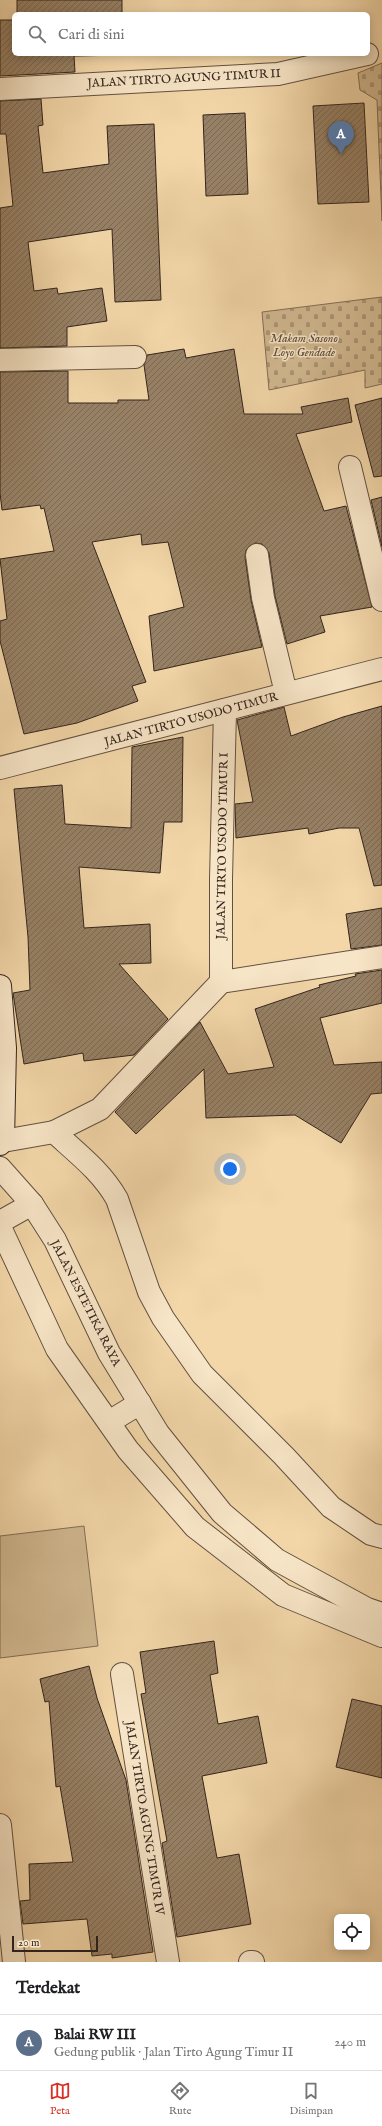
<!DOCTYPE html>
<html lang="id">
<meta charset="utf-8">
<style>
:root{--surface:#fff;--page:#f6f6f6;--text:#202124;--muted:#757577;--line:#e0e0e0;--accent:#d93025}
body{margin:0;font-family:"IM FELL English",serif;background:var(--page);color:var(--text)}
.controls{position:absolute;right:12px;bottom:12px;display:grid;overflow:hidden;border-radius:6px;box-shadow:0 2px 10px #0003}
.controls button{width:36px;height:36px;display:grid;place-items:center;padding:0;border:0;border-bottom:1px solid var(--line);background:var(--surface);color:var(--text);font:20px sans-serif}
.scale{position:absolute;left:12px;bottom:10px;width:86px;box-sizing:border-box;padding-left:4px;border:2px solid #33241d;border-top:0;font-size:11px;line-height:14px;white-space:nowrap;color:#33241d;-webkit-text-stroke:3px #f7e5c7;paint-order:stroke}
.you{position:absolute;left:230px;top:1169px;width:14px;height:14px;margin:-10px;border:3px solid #fff;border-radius:50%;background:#1a73e8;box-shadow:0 0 0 6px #1a73e833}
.badge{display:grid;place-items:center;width:26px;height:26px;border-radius:50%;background:var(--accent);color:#fff;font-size:13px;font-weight:700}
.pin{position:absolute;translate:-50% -33px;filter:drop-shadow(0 1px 2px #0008)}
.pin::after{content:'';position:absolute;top:21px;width:14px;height:12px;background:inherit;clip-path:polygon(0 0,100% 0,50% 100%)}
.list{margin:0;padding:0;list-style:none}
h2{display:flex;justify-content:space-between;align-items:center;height:52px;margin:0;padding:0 16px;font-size:17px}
h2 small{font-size:13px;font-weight:400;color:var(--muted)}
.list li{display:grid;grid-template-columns:26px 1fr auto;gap:12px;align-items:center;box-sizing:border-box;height:56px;padding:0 16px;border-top:1px solid var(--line)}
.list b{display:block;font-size:15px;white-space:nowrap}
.list p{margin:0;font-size:13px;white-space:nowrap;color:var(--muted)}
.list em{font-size:13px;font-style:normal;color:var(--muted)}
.icon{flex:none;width:22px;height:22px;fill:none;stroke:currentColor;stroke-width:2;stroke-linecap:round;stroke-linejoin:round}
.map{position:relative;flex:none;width:382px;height:1962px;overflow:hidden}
.search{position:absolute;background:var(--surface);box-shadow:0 2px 10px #0003;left:12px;right:12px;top:12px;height:44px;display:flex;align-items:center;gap:10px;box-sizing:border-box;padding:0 14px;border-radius:6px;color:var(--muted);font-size:15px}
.sheet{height:108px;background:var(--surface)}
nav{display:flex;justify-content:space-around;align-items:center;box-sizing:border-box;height:56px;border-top:1px solid var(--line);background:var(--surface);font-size:11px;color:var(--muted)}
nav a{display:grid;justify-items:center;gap:2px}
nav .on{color:var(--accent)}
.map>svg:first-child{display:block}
.grass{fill:#d2b991;stroke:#826e57}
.cemetery{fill:url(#cemetery-stones);stroke:#826e57}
.building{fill:url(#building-hatch);stroke:#33241d}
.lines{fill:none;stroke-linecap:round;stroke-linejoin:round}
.minor-casing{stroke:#635140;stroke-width:24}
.secondary-casing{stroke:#33241d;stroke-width:24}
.minor{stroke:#f7e5c7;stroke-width:22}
.secondary{stroke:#f7e5c7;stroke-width:22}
.labels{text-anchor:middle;stroke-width:3;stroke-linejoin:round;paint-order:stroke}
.street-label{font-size:12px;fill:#33241d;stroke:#f7e5c7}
.park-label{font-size:12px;font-style:italic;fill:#5b493a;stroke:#f7e5c7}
</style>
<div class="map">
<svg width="382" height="1962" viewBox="0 0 382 1962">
<defs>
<pattern id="cemetery-stones" width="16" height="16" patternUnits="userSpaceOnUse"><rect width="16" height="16" fill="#d2b991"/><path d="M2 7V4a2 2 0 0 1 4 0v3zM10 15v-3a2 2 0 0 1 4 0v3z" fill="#ab9676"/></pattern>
<pattern id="building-hatch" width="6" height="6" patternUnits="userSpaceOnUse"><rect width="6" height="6" fill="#978166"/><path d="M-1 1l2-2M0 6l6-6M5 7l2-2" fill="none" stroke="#7c6953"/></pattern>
</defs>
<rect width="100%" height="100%" fill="#f3d7a9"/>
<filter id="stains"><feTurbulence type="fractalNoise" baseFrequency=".005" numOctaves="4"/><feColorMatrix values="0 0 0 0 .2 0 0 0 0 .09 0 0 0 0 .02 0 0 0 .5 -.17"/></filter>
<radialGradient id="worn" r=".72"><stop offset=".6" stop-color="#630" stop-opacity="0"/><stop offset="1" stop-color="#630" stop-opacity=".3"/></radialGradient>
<!-- grass -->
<path class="grass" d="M 84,1526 L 98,1646 L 0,1658 L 0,1536 Z"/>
<!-- cemetery -->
<g class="cemetery">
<path d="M 382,63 L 382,221 L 377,100 L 360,90 L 358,73 Z"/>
<path d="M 382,297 L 382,384 L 365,388 L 365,370 L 269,390 L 262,312 Z"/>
</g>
<!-- building -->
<g class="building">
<rect x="17" y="0" width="105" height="14"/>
<path d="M 0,20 L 14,20 L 14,54 L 123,55 L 74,56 L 75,72 L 0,76 Z"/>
<path d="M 41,99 L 43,125 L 38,126 L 43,173 L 109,164 L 107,126 L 154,124 L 161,300 L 115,302 L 112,229 L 28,242 L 34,291 L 57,288 L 58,294 L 102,288 L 107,321 L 67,327 L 67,346 L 0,348 L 0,208 L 13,206 L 6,134 L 0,134 L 0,101 Z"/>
<path d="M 364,103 L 369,202 L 318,204 L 313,106 Z"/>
<path d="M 245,113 L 248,194 L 206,196 L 203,115 Z"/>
<path d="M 184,349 L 186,358 L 234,349 L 244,414 L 303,414 L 301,407 L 348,398 L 352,422 L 296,434 L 324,511 L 346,506 L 372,607 L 320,616 L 325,632 L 287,644 L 275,596 L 269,553 L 262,544 L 255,543 L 246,550 L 245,557 L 251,600 L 262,647 L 154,671 L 149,616 L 184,607 L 168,542 L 142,545 L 141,534 L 92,542 L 146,682 L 132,686 L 138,701 L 77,723 L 24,734 L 0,641 L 0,621 L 7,619 L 0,559 L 54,551 L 44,508 L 41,509 L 40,505 L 2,510 L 0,493 L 0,372 L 68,371 L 68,403 L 118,403 L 118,400 L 149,400 L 144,365 L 147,355 Z"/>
<path d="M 382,398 L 382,476 L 374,477 L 355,405 Z"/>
<path d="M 382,497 L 382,547 L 371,500 Z"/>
<path d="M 382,706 L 382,885 L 374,886 L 359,828 L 339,828 L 309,834 L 308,828 L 236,838 L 235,804 L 253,802 L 237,720 L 284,707 L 291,736 L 343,717 Z"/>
<path d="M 183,737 L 182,822 L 164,822 L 160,873 L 79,867 L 84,928 L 150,924 L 151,963 L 119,964 L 168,1019 L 134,1055 L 84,1061 L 83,1053 L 24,1064 L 13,993 L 30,990 L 28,937 L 14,789 L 62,785 L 65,824 L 131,828 L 132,747 Z"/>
<path d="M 382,908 L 382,945 L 351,949 L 346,914 Z"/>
<path d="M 382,970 L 382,1003 L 320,1018 L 334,1065 L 382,1062 L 382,1093 L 371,1094 L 341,1143 L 295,1115 L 206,1118 L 204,1069 L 136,1134 L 115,1112 L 200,1022 L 228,1074 L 274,1067 L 255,1009 L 320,987 L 319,985 L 356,976 L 355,974 Z"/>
<path d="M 214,1641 L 218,1673 L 210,1675 L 218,1724 L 258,1716 L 267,1763 L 202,1776 L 217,1858 L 239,1854 L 251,1924 L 177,1937 L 162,1843 L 167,1841 L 141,1694 L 146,1693 L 140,1652 Z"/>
<path d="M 89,1666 L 97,1698 L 126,1780 L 153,1952 L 112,1958 L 112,1954 L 92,1956 L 87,1919 L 23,1924 L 20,1901 L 30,1900 L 29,1864 L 73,1862 L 60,1786 L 56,1787 L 49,1701 L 45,1702 L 40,1679 Z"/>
<path d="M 352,1699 L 382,1706 L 382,1778 L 336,1767 Z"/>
</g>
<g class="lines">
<!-- minor casing -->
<g class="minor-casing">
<g id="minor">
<path d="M 0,89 L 278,74 L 367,54"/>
<path d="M 0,360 L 135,357"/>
<path d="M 350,467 L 382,600"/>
<path d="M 257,555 L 263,598 L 286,693"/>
<path d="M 0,768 L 382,669"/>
<path d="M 221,982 L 221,879 L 225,710"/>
<path d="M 54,1132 C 77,1153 102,1172 117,1199 L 149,1292 L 163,1318 L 202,1374 L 284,1456 L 331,1507 L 371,1534 L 382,1537"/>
<path d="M 3,1141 L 54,1132 L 100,1109 L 221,982 L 382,957"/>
<path d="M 0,1168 L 32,1204 L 55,1240 L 109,1353 L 158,1433 L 222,1513 L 277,1560 L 367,1609 L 382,1614"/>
<path d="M 0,1222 L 32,1204"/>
<path d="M 0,1227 L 57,1349 L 128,1450 L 195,1527 L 283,1595 L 382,1636"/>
<path d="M 109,1422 L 140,1403"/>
<path d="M 122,1674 L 168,1962"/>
<path d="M 0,1825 L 14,1962"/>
<path d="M 250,1962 L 253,1962"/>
</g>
</g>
<!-- secondary casing -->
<g class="secondary-casing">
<path id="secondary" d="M 0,986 L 5,1048 L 3,1141 L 0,1144"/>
</g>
<!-- minor -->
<use href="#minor" class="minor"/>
<!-- secondary -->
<use href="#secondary" class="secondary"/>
</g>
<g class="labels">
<!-- street labels -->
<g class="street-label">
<text transform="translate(184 78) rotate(-3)" y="4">JALAN TIRTO AGUNG TIMUR II</text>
<text transform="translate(191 719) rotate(-15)" y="4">JALAN TIRTO USODO TIMUR</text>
<text transform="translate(222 846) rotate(-89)" y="4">JALAN TIRTO USODO TIMUR I</text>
<text transform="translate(86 1303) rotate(63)" y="4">JALAN ESTETIKA RAYA</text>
<text transform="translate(145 1818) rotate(81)" y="4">JALAN TIRTO AGUNG TIMUR IV</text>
</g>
<!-- park labels -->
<g class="park-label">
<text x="304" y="342">Makam Sasono<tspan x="304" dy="14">Loyo Gendade</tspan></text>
</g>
</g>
<rect width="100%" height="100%" filter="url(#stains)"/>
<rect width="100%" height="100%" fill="url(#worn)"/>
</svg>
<div class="controls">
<button><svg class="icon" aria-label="locate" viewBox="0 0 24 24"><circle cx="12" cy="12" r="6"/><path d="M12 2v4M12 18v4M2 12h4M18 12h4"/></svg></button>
</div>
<div class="scale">20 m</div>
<div class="you"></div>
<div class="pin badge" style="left:341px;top:154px;background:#5c6f8a">A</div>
<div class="search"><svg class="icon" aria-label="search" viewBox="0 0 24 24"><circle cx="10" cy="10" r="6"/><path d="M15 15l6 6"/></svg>Cari di sini</div>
</div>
<section class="sheet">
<h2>Terdekat<small></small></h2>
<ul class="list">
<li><span class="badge" style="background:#5c6f8a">A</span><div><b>Balai RW III</b><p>Gedung publik · Jalan Tirto Agung Timur II</p></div><em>240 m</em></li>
</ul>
</section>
<nav>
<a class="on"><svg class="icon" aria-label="map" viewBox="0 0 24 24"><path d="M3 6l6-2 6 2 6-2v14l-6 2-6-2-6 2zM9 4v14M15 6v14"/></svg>Peta</a>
<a><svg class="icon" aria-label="directions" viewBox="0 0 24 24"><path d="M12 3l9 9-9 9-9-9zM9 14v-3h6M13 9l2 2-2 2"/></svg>Rute</a>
<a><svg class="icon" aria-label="saved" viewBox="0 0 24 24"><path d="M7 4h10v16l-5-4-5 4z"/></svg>Disimpan</a>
</nav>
